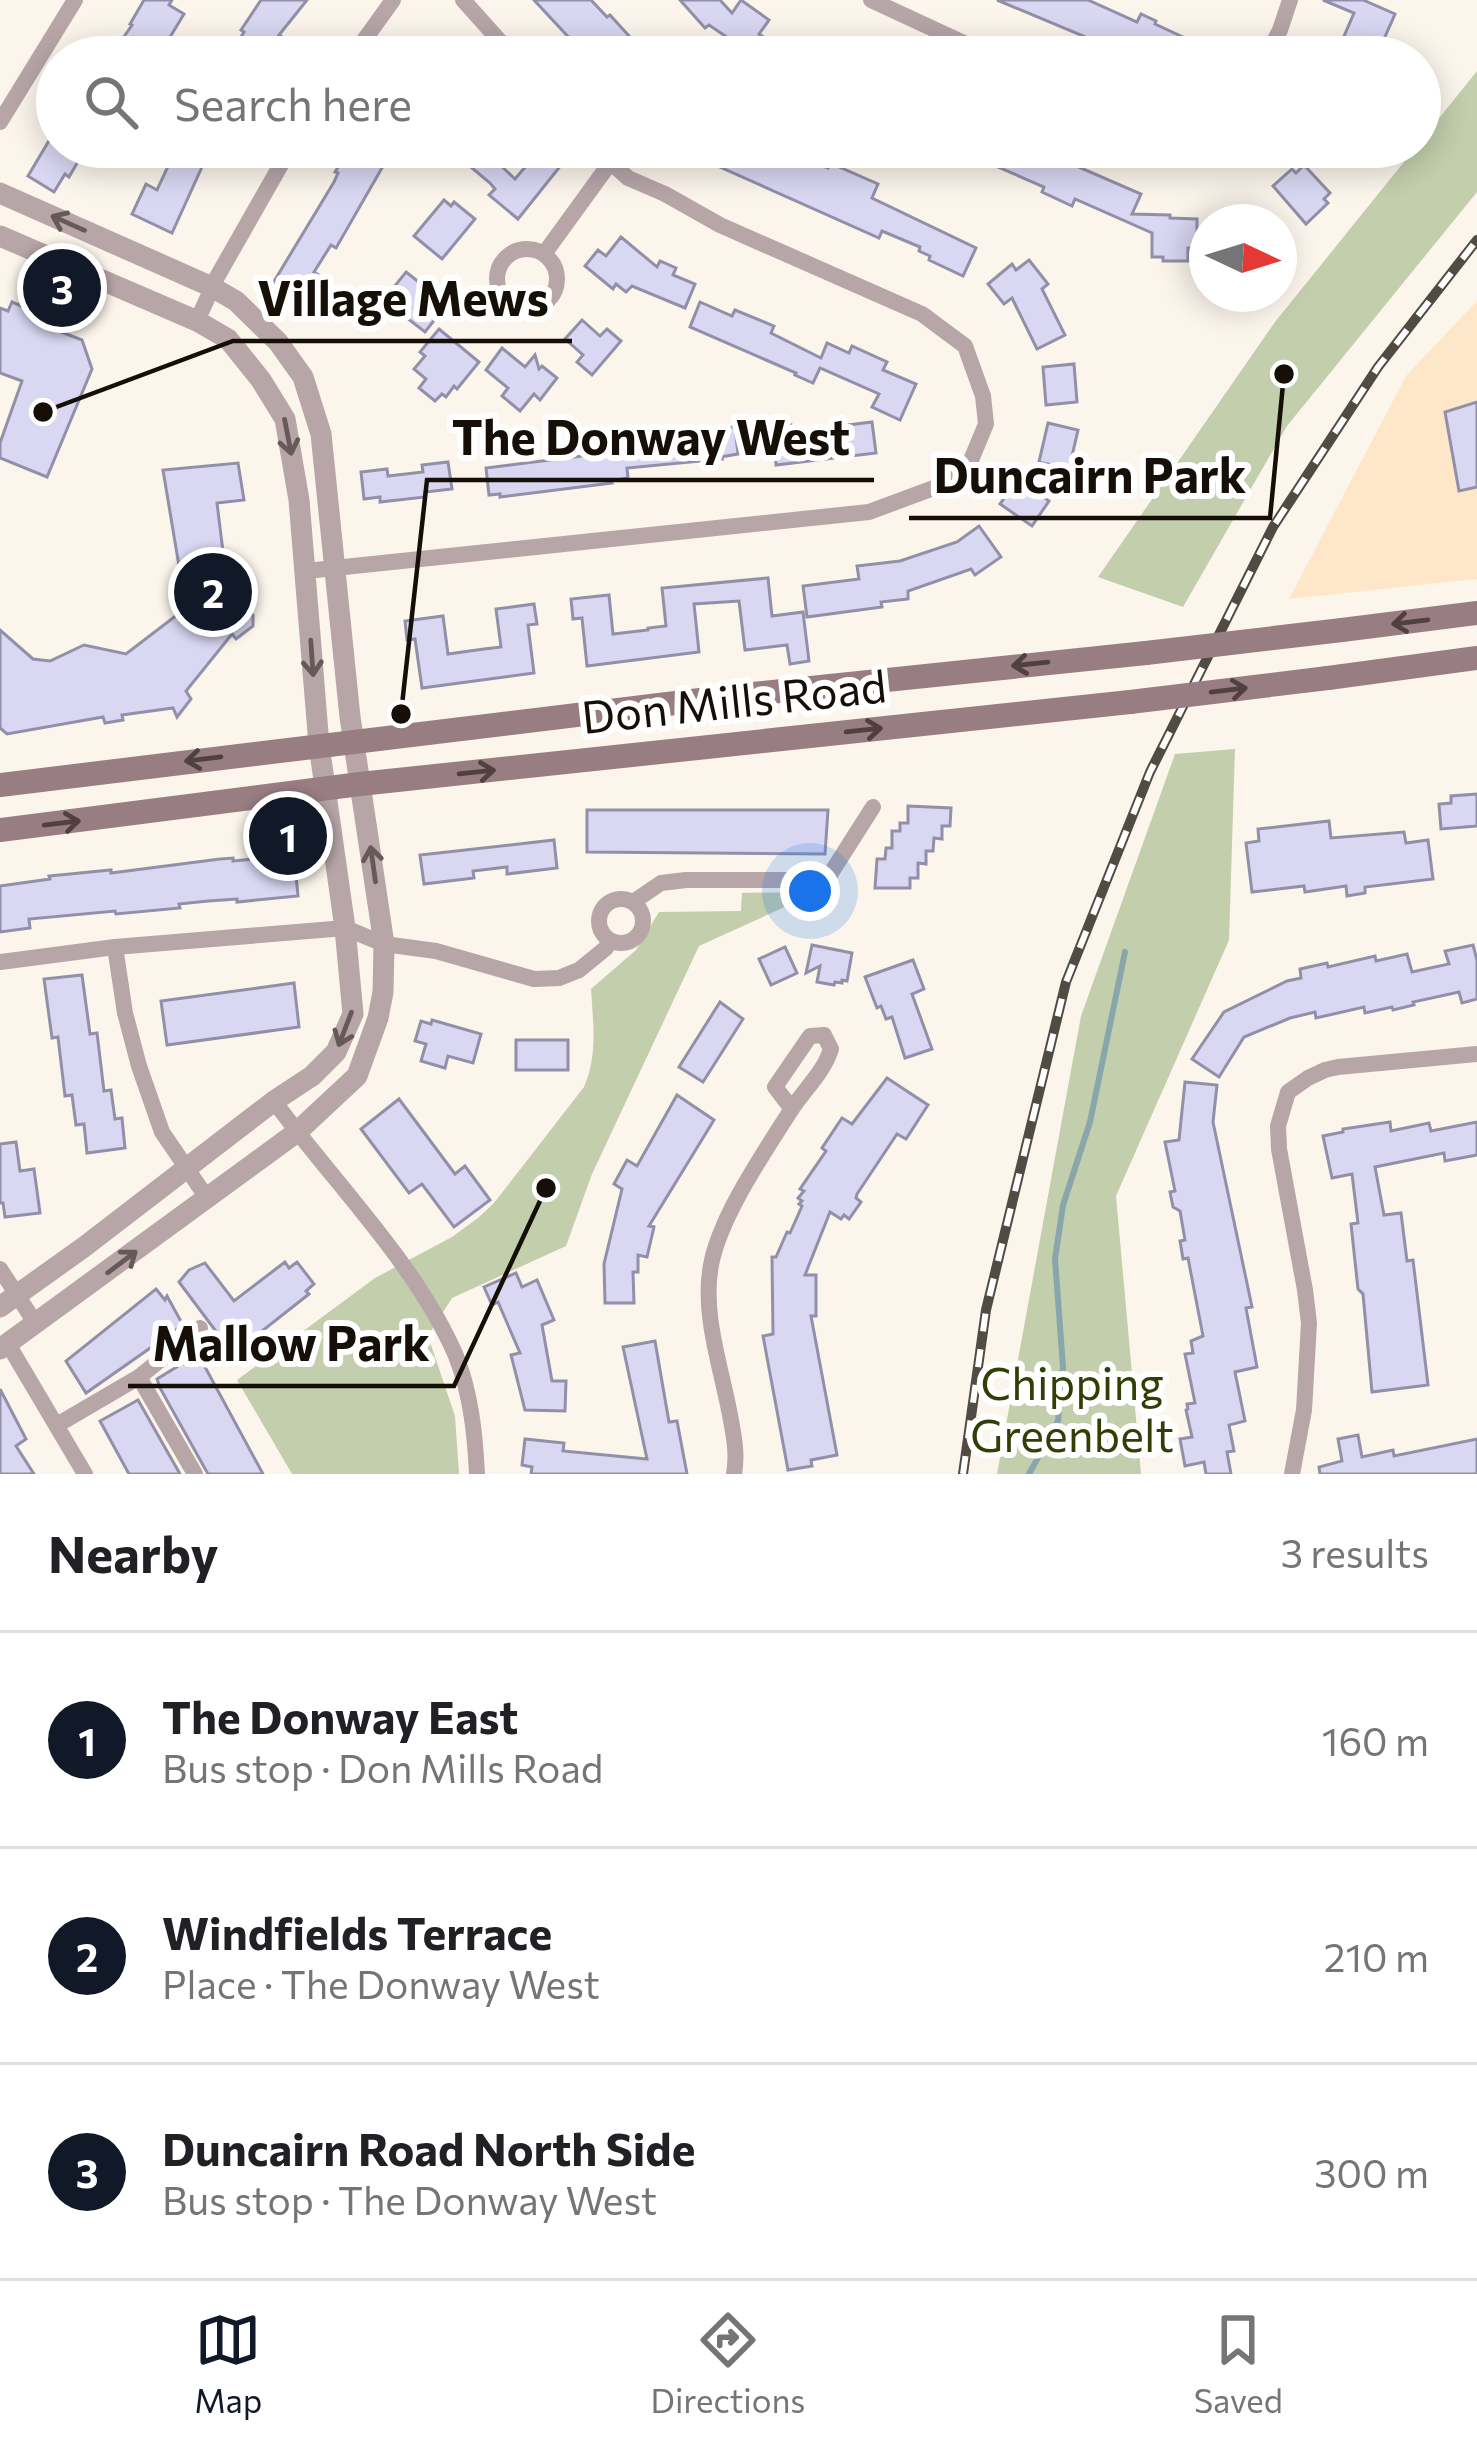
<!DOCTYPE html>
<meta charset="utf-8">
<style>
:root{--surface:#fff;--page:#f6f6f6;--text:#202124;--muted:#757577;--line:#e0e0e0;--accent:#111827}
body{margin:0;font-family:Commissioner,sans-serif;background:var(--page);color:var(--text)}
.compass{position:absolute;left:1189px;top:204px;width:108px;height:108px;border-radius:50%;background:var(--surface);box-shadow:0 6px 30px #0003;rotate:94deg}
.you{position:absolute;left:810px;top:891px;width:42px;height:42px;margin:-30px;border:9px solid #fff;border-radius:50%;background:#1a73e8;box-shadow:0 0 0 18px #1a73e833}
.badge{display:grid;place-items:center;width:78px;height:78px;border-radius:50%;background:var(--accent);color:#fff;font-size:39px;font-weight:700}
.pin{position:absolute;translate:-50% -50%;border:6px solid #fff;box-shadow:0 3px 12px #0006}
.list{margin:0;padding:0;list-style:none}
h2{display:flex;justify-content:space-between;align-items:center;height:156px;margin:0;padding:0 48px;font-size:51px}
h2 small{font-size:39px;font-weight:400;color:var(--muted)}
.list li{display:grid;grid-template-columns:78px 1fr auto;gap:36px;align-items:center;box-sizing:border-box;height:216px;padding:0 48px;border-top:3px solid var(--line)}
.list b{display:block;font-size:45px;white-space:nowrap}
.list p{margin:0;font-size:39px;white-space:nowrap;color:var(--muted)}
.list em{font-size:39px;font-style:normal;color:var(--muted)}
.icon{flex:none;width:66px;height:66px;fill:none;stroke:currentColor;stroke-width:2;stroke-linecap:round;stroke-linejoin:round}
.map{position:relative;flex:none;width:1477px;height:1474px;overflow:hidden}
.search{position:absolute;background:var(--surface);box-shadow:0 6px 30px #0003;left:36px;right:36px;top:36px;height:132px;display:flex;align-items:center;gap:30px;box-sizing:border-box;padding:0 42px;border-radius:66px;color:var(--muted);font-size:45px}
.sheet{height:804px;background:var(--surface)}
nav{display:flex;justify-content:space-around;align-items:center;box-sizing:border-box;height:168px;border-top:3px solid var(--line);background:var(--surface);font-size:33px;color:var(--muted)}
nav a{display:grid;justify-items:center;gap:6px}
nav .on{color:var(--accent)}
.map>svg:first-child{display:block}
.built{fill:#fee7c9}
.green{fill:#c2ceac}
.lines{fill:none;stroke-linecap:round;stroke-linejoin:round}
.stream{stroke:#89a6ac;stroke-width:6}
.building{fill:#d9d7f2;stroke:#9290a8;stroke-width:3}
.minor{stroke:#b7a5a8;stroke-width:16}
.tertiary{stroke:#b7a5a8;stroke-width:21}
.secondary{stroke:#987e83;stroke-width:24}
.rail-casing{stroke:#524b43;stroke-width:10}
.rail{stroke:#fff;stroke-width:6;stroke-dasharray:18;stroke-linecap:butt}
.secondary-bridge{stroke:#987e83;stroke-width:24}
.oneway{stroke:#665a58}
.oneway2{stroke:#50413f}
.labels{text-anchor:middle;stroke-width:12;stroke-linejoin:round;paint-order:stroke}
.street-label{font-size:45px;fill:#150f07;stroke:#fff}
.park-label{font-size:45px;fill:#313f07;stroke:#fff}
.leader{fill:none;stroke:#150f07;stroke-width:4.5}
.callout-dot{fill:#150f07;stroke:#fff;stroke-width:4.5}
.callout-label{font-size:48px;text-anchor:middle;font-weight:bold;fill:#150f07;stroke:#fff;stroke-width:12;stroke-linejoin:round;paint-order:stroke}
</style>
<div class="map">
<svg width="1477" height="1474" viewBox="0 0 1477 1474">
<rect width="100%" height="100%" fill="#fcf5ec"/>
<!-- built -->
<path class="built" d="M 1477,301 L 1477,579 L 1289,599 L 1406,376 Z"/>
<!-- green -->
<g class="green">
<path d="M 1477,71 L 1477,192 L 1287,426 L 1183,607 L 1098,577 L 1275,322 L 1416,147 L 1420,147 L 1420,142 Z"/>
<path d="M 1235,749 L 1229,940 L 1116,1196 L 1141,1474 L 997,1474 L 1081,1016 L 1175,754 Z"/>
<path d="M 797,892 L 798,901 L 699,946 L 592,1174 L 566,1246 L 452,1298 L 428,1336 L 455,1416 L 459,1474 L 292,1474 L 237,1380 L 375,1278 L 452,1237 L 478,1218 L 494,1203 L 584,1087 C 598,1055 593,1023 591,989 L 636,950 L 659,912 L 741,911 L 742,893 Z"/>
</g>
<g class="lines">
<!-- stream -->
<path class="stream" d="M 1029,1474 L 1058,1421 L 1063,1367 L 1055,1259 L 1063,1205 L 1090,1122 L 1125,952"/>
</g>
<!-- building -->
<g class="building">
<path d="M 144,0 L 172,0 L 169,5 L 184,14 L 158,57 L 110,57 L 132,25 L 130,24 Z"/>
<path d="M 261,0 L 307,0 L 279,35 L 288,41 L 277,57 L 229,57 L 244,32 L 241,30 Z"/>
<path d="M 534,0 L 591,0 L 607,17 L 610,15 L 648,57 L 587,57 Z"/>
<path d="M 680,0 L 720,0 L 732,13 L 741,0 L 769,20 L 759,34 L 794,57 L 802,38 L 841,57 L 733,57 L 740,46 L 709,25 L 705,28 Z"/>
<path d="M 997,0 L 1088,0 L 1137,22 L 1141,14 L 1156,21 L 1155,24 L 1226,57 L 1133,57 Z"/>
<path d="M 1323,0 L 1363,0 L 1395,14 L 1376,57 L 1335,57 L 1354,13 Z"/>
<path d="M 50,139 L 57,143 L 57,147 L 63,147 L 80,158 L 69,177 L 65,174 L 54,192 L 28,176 Z"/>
<path d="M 177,147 L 211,147 L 172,233 L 132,214 L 146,184 L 157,190 Z"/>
<path d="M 351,147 L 379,147 L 390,154 L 336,248 L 331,245 L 314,272 L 328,281 L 308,312 L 270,288 L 334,182 L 338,173 L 335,172 Z"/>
<path d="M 447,147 L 481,147 L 515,179 L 542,147 L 562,164 L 518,219 L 489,195 L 495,189 L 490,183 Z"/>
<path d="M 718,147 L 745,147 L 783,163 L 788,151 L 828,168 L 830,163 L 878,184 L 872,198 L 976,248 L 963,276 L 929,260 L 930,256 L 919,251 L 920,247 L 882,231 L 879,238 L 711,163 Z"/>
<path d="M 952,147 L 1046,147 L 1044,152 L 1141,194 L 1132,214 L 1170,215 L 1170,218 L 1197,219 L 1197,243 L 1193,243 L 1193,248 L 1188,248 L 1188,261 L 1163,261 L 1163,257 L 1152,257 L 1152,233 L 1075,199 L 1072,206 L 1042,192 L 1044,187 Z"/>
<path d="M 1304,165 L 1330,193 L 1324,199 L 1328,203 L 1306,224 L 1273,186 L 1292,169 L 1296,173 Z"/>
<path d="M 444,200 L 451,206 L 454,202 L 475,219 L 442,259 L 414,236 Z"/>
<path d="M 621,237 L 657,267 L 660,261 L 676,268 L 673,275 L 695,284 L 685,308 L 632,286 L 626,292 L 616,284 L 613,289 L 585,266 L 598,250 L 606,256 Z"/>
<path d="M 1029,260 L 1048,284 L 1042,289 L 1065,335 L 1037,349 L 1012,298 L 1004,304 L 988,284 L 1012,264 L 1016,270 Z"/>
<path d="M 406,272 L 447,304 L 425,332 L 403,315 L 408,307 L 390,292 Z"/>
<path d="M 12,302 L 52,319 L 48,327 L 82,340 L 92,369 L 47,477 L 0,458 L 0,443 L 22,381 L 0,373 L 0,308 L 8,311 Z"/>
<path d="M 700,302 L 732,316 L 735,310 L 774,326 L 771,333 L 821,358 L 827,343 L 849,353 L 852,346 L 887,362 L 883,370 L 916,384 L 900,420 L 872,407 L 879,394 L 820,368 L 813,383 L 795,375 L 796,373 L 690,327 Z"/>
<path d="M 582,320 L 600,336 L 607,329 L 621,341 L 592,375 L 577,362 L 583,355 L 565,339 Z"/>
<path d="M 439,329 L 479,362 L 457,389 L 454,386 L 446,397 L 442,394 L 435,401 L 419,388 L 426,379 L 414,369 L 425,356 L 420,352 Z"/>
<path d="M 502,348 L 525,367 L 535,355 L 539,369 L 542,366 L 557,378 L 540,400 L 534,394 L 520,411 L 502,396 L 508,388 L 486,370 Z"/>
<path d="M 1074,364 L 1077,402 L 1046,405 L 1043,367 Z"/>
<path d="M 1477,402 L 1477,487 L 1459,491 L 1445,412 Z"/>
<path d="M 872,422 L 876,453 L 776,465 L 773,427 L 791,425 L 792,432 Z"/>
<path d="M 1048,423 L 1078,430 L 1069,469 L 1039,462 Z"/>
<path d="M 735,427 L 738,454 L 721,457 L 722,459 L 627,468 L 628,478 L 611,481 L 612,483 L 500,497 L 500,494 L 489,495 L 486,468 L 646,448 L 644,438 Z"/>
<path d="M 448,462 L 452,489 L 425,492 L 425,497 L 380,502 L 380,497 L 364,499 L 361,472 L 387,469 L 388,476 L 423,472 L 422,465 Z"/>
<path d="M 238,463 L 244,500 L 217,503 L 226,576 L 239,575 L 245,614 L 253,615 L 253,626 L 236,639 L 232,634 L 186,691 L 191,699 L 177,717 L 173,708 L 122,715 L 123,720 L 105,723 L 103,717 L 7,734 L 0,728 L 0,630 L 33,659 L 50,661 L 84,645 L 126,654 L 186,608 L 163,470 Z"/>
<path d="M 1018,479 L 1049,501 L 1032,526 L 1000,504 Z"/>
<path d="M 979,526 L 1001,557 L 975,575 L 971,569 L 908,591 L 908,599 L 881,602 L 882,607 L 807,617 L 803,586 L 859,579 L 857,566 L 900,561 L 957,542 Z"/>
<path d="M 768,578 L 772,616 L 803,612 L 809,661 L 790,664 L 787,645 L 745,650 L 739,601 L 694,604 L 699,652 L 587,666 L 582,618 L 573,619 L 571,599 L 609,595 L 613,634 L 648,630 L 648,628 L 666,626 L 662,588 Z"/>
<path d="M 534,604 L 537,624 L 528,625 L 534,673 L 422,688 L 415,639 L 407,640 L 405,621 L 443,616 L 448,654 L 484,649 L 501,647 L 496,609 Z"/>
<path d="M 1477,794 L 1477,826 L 1441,829 L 1439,804 L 1451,803 L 1451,796 Z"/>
<path d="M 908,806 L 951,808 L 950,826 L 942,826 L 942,839 L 934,838 L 933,851 L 926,851 L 926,864 L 918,863 L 918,878 L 910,878 L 910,888 L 875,888 L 877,859 L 885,859 L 886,848 L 892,848 L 892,831 L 900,831 L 900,823 L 908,823 Z"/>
<path d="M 587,810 L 828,810 L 825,854 L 587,852 Z"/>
<path d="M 1329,821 L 1331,838 L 1404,832 L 1406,843 L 1428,840 L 1433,879 L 1365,887 L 1365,893 L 1347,896 L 1346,886 L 1305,892 L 1304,886 L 1252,892 L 1246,843 L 1259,841 L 1258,829 Z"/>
<path d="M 554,840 L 557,868 L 507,874 L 507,867 L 473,871 L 474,878 L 424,884 L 420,855 Z"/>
<path d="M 294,855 L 298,896 L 237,902 L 237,899 L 208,901 L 179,904 L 180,908 L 116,914 L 115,911 L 29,919 L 30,928 L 0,932 L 0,886 L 50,879 L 49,876 L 111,870 L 111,873 L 220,859 L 233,858 L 233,861 Z"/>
<path d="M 812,945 L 852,953 L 847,981 L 842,980 L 842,983 L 835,982 L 834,985 L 817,982 L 820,966 L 806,973 Z"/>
<path d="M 1473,945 L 1477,960 L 1477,999 L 1462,1003 L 1459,992 L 1413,1002 L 1414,1005 L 1393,1010 L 1392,1007 L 1365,1013 L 1364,1007 L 1316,1018 L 1315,1012 L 1290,1018 L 1244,1037 L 1219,1077 L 1192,1059 L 1224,1012 L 1287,981 L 1301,978 L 1300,969 L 1327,963 L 1328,967 L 1375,956 L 1376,961 L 1407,954 L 1412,972 L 1449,964 L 1445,951 Z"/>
<path d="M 785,947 L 797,973 L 771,985 L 759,959 Z"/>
<path d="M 913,960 L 924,989 L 912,994 L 932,1049 L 905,1058 L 892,1017 L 886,1019 L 881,1006 L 877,1008 L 865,977 Z"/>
<path d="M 82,975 L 90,1034 L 97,1033 L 104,1091 L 111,1090 L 115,1119 L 122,1118 L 125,1148 L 87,1153 L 84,1124 L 76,1125 L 72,1095 L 65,1096 L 58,1037 L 52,1038 L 44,979 Z"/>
<path d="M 294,983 L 299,1027 L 167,1045 L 161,1001 Z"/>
<path d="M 720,1002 L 743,1019 L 703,1082 L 679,1067 Z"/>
<path d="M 432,1020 L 481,1034 L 473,1063 L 448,1056 L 445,1068 L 421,1061 L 426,1044 L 415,1041 L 421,1021 L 431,1024 Z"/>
<rect x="516" y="1040" width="52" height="30"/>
<path d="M 887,1078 L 928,1105 L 906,1139 L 897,1134 L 857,1194 L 856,1198 L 861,1202 L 849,1219 L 844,1215 L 841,1219 L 830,1212 L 805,1275 L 816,1275 L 816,1316 L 811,1316 L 837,1455 L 811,1460 L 812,1466 L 788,1470 L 763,1336 L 773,1334 L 772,1257 L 776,1257 L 787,1232 L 790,1233 L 802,1206 L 799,1204 L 802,1201 L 798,1198 L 804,1191 L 800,1189 L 826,1151 L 822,1148 L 842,1118 L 852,1124 Z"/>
<path d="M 1185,1082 L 1217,1085 L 1213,1122 L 1252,1307 L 1246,1308 L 1257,1367 L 1235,1372 L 1245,1421 L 1229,1425 L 1234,1451 L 1227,1452 L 1231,1474 L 1206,1474 L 1204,1462 L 1185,1466 L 1180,1439 L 1192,1437 L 1186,1410 L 1188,1409 L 1187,1404 L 1195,1403 L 1185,1354 L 1193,1353 L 1191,1341 L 1203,1336 L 1188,1258 L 1183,1259 L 1180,1241 L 1185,1240 L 1180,1211 L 1173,1207 L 1170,1192 L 1175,1191 L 1165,1142 L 1179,1140 Z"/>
<path d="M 677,1095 L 714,1120 L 649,1226 L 654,1227 L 647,1257 L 638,1255 L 638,1272 L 633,1272 L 634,1303 L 605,1303 L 604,1264 L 622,1189 L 614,1184 L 627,1160 L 637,1166 Z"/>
<path d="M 399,1099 L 455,1174 L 465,1166 L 490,1200 L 454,1227 L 422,1184 L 409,1193 L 361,1129 Z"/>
<path d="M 1390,1122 L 1391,1131 L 1429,1123 L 1431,1131 L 1477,1122 L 1477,1155 L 1445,1161 L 1444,1153 L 1375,1167 L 1384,1215 L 1401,1213 L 1407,1261 L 1413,1260 L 1428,1385 L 1372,1392 L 1363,1294 L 1358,1289 L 1351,1224 L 1358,1223 L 1352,1174 L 1332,1178 L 1323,1136 L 1343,1132 L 1343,1129 Z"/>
<path d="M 16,1142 L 20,1171 L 34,1169 L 40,1213 L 5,1217 L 3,1203 L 0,1203 L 0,1144 Z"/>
<path d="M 285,1262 L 289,1268 L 297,1262 L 314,1284 L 306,1291 L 309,1294 L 233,1354 L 179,1282 L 189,1270 L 205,1263 L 234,1301 Z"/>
<path d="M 516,1273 L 522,1287 L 537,1280 L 554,1320 L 542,1325 L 552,1381 L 566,1381 L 565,1411 L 525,1410 L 511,1355 L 520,1353 L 498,1302 L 492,1305 L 484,1287 Z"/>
<path d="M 156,1289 L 165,1300 L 167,1296 L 183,1325 L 86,1393 L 66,1361 Z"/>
<path d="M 655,1341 L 669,1422 L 677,1421 L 687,1474 L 531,1474 L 532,1467 L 522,1465 L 525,1439 L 564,1443 L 563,1451 L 647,1459 L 623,1347 Z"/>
<path d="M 198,1354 L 263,1474 L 208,1474 L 160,1388 L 157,1379 Z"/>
<path d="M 0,1389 L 26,1439 L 16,1446 L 34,1474 L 0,1474 Z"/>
<path d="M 138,1400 L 180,1474 L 129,1474 L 100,1421 Z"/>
<path d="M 1358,1435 L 1362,1457 L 1393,1450 L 1394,1456 L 1477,1439 L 1477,1474 L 1320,1474 L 1319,1467 L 1342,1461 L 1338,1439 Z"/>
</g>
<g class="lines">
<!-- minor -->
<g class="minor">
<path d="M 463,0 L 514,57"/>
<path d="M 871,0 L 994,57"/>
<path d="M 352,57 L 393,0"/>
<path d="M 1266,57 L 1280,30 L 1290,0"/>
<path d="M 0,122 L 75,0"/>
<circle cx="527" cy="279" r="30"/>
<path d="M 544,254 L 610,163"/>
<path d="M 197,321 L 217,277 L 291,147"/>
<path d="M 306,571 L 869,512 L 939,486 L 969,465 L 986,424 L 983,396 L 965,346 L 922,314 L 720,225 L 665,194 L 628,178 L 594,147"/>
<circle cx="621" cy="921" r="22"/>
<path d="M 633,902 L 661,883 L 686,880 L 813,880 L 831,873 L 873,807"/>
<path d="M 115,947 L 125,1013 L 139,1066 L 162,1132 L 207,1198"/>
<path d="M 0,962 L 115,947 L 345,928 L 384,944 L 436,951 L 534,979 L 559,978 L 579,970 L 606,948 L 609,940"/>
<path d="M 274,1101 C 333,1182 416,1263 456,1356 C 471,1394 475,1434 477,1474"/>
<path d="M 0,1269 L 36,1324"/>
<path d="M 8,1344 L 85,1474"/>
<path d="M 139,1377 L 195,1474"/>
<path d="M 57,1425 L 139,1377 L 200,1328"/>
<path d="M 734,1474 C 738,1453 733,1431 729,1410 C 720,1364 702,1312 711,1265 C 720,1216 764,1153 791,1110 C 804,1090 824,1072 831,1049 L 824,1035 L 810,1036 L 775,1087 L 792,1109"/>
<path d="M 1292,1474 L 1304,1410 L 1309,1323 L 1305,1290 L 1279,1149 L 1278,1126 L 1288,1092 L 1308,1078 L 1325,1070 L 1338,1067 L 1477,1054"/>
</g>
<!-- tertiary -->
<g class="tertiary">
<path d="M 0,193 L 212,287 L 236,301 L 278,342 L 303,377 L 321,434 L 350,717 L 384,944 L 383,992 L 378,1018 L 357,1076 L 297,1132 L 0,1349"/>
<path d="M 0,236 L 197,321 L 228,339 L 261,380 L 285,419 L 299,500 L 319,745 L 345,928 L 353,1014 L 336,1052 L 312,1076 L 274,1101 L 84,1247 L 0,1307"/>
</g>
<!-- secondary -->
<g class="secondary">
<path d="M 1342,630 L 1477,613"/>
<path d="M 1328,678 L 1477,658"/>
<path d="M 0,785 L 733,696 L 1146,653"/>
<path d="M 0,830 L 360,784 L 1130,702"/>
</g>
<!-- rail casing -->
<g class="rail-casing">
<path id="rail" d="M 963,1474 L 986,1310 L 1066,982 L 1150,772 L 1273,527 L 1378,367 L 1477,240"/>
</g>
<!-- rail -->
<use href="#rail" class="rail"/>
<!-- secondary-bridge -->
<g class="secondary-bridge">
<path d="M 1146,653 L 1342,630"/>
<path d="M 1130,702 L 1328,678"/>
</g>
</g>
<!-- one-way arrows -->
<defs><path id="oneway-shaft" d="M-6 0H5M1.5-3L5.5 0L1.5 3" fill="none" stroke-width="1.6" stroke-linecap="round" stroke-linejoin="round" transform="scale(3)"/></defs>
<g class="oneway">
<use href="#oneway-shaft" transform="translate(68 223) rotate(-156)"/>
<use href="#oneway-shaft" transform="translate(288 437) rotate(79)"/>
<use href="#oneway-shaft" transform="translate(312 658) rotate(86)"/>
<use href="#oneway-shaft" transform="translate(373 864) rotate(-98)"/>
<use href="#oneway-shaft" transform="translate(345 1029) rotate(111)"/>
<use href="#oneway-shaft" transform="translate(122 1262) rotate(-37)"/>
</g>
<g class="oneway2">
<use href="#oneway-shaft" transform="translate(1410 622) rotate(173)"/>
<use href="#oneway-shaft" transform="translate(1030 664) rotate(174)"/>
<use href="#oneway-shaft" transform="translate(1229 690) rotate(-7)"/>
<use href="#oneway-shaft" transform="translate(864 730) rotate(-6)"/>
<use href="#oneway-shaft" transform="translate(203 759) rotate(173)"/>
<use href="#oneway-shaft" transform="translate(477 772) rotate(-6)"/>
<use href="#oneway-shaft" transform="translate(62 823) rotate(-7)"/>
</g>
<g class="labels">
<!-- street labels -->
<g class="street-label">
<text transform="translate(734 702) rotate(-6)" y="16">Don Mills Road</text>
</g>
<!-- park labels -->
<g class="park-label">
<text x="1072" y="1400">Chipping<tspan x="1072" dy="52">Greenbelt</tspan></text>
</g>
</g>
<!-- callouts -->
<path class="leader" d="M43 412L233 341H572M401 714L427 480H874M1284 374L1270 518H909M546 1188L454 1386H128"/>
<g class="callout-dot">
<circle cx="43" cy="412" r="12"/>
<circle cx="401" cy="714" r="12"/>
<circle cx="1284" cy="374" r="12"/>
<circle cx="546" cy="1188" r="12"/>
</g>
<g class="callout-label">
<text x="403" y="316">Village Mews</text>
<text x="651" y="455">The Donway West</text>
<text x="1090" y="493">Duncairn Park</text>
<text x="291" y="1361">Mallow Park</text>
</g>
</svg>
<svg class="compass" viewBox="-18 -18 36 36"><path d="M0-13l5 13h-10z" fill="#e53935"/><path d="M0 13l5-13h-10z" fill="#757577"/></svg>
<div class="you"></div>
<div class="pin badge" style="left:288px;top:836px">1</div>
<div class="pin badge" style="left:213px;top:592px">2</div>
<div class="pin badge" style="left:62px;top:288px">3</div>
<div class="search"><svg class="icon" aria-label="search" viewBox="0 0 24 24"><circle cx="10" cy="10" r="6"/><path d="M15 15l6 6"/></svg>Search here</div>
</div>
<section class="sheet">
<h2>Nearby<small>3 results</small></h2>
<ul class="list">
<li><span class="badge">1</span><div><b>The Donway East</b><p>Bus stop · Don Mills Road</p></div><em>160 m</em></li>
<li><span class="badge">2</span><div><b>Windfields Terrace</b><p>Place · The Donway West</p></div><em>210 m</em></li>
<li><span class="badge">3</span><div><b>Duncairn Road North Side</b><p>Bus stop · The Donway West</p></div><em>300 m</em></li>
</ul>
</section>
<nav>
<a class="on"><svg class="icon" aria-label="map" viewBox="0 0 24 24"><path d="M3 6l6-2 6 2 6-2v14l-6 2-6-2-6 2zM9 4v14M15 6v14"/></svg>Map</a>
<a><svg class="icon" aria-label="directions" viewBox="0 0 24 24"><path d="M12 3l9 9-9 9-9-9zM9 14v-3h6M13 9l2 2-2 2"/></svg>Directions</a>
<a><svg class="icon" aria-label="saved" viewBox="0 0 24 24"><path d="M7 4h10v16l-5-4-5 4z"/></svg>Saved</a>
</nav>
